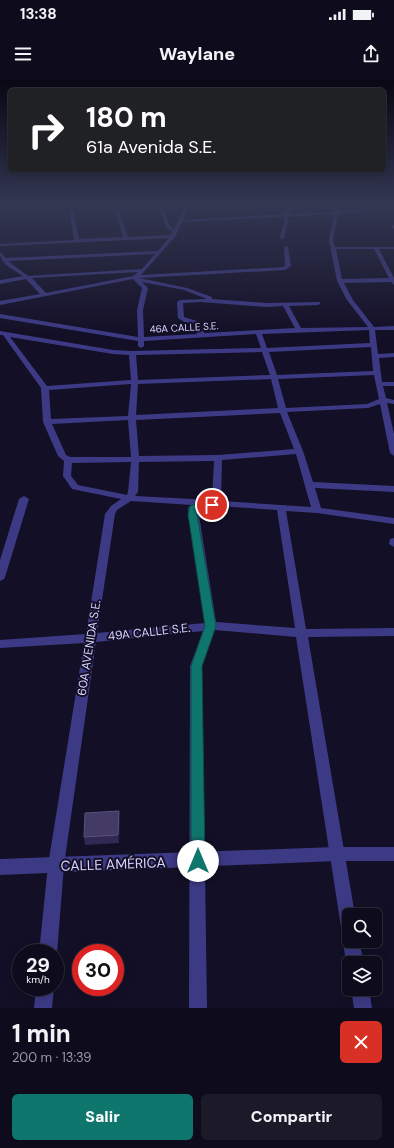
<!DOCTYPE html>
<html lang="es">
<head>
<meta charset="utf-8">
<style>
  body { margin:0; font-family:"DM Sans",sans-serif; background:#1c1929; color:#f1f3f6; height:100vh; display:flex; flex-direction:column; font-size:15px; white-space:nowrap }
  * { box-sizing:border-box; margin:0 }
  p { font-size:13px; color:#9b9ba3 }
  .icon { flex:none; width:22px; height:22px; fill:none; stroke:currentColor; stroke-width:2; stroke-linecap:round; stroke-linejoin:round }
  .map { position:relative; height:928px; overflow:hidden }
  .details { display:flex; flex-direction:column; background:#0e0b1c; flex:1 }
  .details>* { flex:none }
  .banner { position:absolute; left:8px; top:8px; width:378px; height:84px; border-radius:6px; box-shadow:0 2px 10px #0003,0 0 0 1px #2e2b3b; background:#202124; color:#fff; overflow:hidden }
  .tools { position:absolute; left:342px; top:828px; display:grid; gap:8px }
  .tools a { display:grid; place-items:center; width:40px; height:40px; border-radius:6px; background:#0e0b1c; box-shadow:0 2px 10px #0003,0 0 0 1px #2e2b3b; font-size:20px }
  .speed { position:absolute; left:12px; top:864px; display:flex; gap:8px; font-size:20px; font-weight:700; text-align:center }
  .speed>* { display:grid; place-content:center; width:52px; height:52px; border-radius:50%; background:#0e0b1c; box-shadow:0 2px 10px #0003,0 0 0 1px #2e2b3b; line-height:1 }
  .speed small { font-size:10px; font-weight:400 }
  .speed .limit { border:6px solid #d22; background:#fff; color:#111 }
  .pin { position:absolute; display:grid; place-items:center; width:34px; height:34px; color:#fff; margin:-17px; border:2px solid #fff; border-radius:50%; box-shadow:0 1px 4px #0007 }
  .me { position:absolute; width:44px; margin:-22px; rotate:0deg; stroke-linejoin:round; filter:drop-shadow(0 0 3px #0008) }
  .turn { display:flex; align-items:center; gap:14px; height:84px; padding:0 12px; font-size:18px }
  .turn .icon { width:52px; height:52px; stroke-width:2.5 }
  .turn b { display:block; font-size:28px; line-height:34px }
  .round { display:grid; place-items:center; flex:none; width:42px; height:42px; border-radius:6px; background:#1c1929 }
  .headline { display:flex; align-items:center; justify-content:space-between; height:68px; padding:0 12px }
  h1 { font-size:24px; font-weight:800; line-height:30px }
  .primary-button { display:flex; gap:8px; margin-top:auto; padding:8px 12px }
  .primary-button a { flex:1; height:46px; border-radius:6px; background:#0f766e; color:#fff; font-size:16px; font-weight:800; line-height:46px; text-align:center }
  .primary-button a+a { background:#1c1929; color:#f1f3f6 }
  .status { display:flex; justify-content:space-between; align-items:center; height:28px; padding:0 20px; background:#0e0b1c; direction:ltr }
  .status svg { height:11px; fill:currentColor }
  header { display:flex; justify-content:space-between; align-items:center; height:52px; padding:0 12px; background:#0e0b1c; font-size:18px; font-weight:800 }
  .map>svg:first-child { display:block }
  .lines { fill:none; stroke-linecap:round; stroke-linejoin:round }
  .minor { fill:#3d3a85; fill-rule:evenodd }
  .tertiary { fill:#3d3a85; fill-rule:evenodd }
  .wall { fill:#312854 }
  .shaded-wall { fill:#1d163a }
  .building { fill:#433a66; stroke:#5a527e }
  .route { fill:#0f766e; stroke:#0a4d48 }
  .labels { text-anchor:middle; stroke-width:4; stroke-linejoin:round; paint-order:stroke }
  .far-street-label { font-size:10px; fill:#d9d4ff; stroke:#130f26 }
  .street-label { font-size:12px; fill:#d9d4ff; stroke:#130f26 }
  .near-street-label { font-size:14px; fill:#d9d4ff; stroke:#130f26 }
</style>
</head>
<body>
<div class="status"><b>13:38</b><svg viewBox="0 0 49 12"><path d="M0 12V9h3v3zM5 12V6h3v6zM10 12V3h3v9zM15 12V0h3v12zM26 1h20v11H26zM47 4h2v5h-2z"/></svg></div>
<header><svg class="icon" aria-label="menu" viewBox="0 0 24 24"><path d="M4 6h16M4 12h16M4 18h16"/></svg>Waylane<svg class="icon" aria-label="share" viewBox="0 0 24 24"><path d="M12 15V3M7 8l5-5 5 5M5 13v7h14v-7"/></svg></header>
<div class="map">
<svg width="394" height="928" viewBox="0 0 394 928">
  <rect width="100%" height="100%" fill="#130f26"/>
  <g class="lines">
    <g class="minor">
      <path d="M0 124H17L0 126Z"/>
      <path d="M68 124H72L79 159 123 157 113 124H117L128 157 171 155 172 152 166 147 158 124H162L170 146 174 149 186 124H190L188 128 249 125 187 130 183 140 285 134 288 124H292L290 134 334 132 336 124H340L339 131 372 130 374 131 338 134 333 160 335 167H394V169H379L394 198V205L391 202 344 203 353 220 374 247 394 246V250H375L378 274 394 273V277L379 278 382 302H394V306H383L386 318 394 320V324L387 323 394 354V376L390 373 380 324 368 328 287 332 303 371 313 402 394 406V412L315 408 321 428 394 438V444L317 433 286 431 306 549 394 548V556L308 557 355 835H349V861H359L364 883H349V889L346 883 343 861 347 854 343 853 341 847 296 557 215 550 202 586 207 928H189L190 586 203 551 96 562 64 785 57 873 55 877V873H39L48 785 84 563 0 568V560L86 554 105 434 111 426 121 419 72 409 63 396 64 381 58 376 43 342 41 308 3 255H0V251L113 270 132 271 261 268 256 254 144 261V266L141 268 138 266V261L0 238V234L138 257 137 230 142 208 133 199 0 225V221L40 214 26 199 0 204V200L23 196C14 190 0 184 0 172L6 178 158 171 169 158 0 166V164L74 160ZM334 134 329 160 337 201 347 220 368 247 301 248 289 226 318 225 320 224V222L266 223 212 219V217L187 208 139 198 285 190 291 186 288 167 286 166 284 167 285 185 284 187 141 195 175 157 182 142 285 137 280 158 282 159 284 158 289 137ZM336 169H374L389 198 342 199ZM155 174 142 189 28 196 8 181ZM138 192 133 196 46 213 32 198ZM142 202 184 210 207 219 180 220 177 222 178 238 184 242 195 244 197 254 144 257 143 230 148 208ZM201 222 266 227 283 226 295 248 204 253 200 242 184 237 183 223ZM369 250 370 263 267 268 262 254ZM10 257 113 274 129 275 131 300 47 306ZM371 267 373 291 277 295 269 272ZM262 272 270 295 138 300 136 275ZM374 295 379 319 367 324 286 328 278 299ZM271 299 278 328 136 335 138 304ZM131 304 128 336 51 339 49 310ZM280 333 294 369 218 375 139 376 136 340ZM128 340 131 377H70L66 375 52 344ZM296 374 311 427 221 421 222 380ZM214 381 212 420 135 416 138 412 139 382ZM131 382 128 412 127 415 78 405 71 396 72 383ZM131 421 192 425 188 428V434L205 543 97 553 115 434 117 430ZM218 426 277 430 295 548 216 542 198 429Z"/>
      <path d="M392 145H394V149L392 148Z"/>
      <path d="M24 416 29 419 5 497 4 499 0 501V480L19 419Z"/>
      <path d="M394 458V467L389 464 390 459Z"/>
      <path d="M36 907H54L52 928H34Z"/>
      <path d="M351 909H369L372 928H354Z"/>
    </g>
    <path class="tertiary" d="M336 767H394V781H336L0 795V779Z"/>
  </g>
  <path class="wall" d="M120 738 119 763 85 765 84 757Z"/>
  <path class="shaded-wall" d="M119 731 120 738 119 763 118 755Z"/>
  <path class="building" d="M119 731 118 755 84 757 85 733Z"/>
  <linearGradient id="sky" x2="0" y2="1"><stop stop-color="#0a0815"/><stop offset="0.49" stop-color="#333752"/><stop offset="1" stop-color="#333752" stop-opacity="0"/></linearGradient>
  <rect width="394" height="254" fill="url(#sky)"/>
  <path class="route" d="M200 422 212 423 217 425C212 430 204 426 197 429V434L216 546 202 586 205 781 203 786 198 788 193 786 191 781V586L205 546 188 434 190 426Z"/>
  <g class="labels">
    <g class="far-street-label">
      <text transform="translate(184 247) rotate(-3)" y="4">46A CALLE S.E.</text>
    </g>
    <g class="street-label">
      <text transform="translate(149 552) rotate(-6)" y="4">49A CALLE S.E.</text>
      <text transform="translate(89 568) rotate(-81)" y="4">60A AVENIDA S.E.</text>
    </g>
    <g class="near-street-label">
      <text transform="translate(113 784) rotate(-2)" y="5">CALLE AMÉRICA</text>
    </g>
  </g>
</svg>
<div class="tools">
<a><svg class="icon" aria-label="search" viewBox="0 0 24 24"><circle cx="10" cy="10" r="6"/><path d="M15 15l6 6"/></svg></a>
<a><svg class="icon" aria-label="layers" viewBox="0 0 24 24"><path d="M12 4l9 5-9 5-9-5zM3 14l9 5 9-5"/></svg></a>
</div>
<div class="speed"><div>29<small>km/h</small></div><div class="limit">30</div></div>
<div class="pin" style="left:212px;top:425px;background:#d93025"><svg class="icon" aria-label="arrive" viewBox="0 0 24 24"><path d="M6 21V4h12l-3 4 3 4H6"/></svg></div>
<svg class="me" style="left:198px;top:781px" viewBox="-20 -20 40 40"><circle r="19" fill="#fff"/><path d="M0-13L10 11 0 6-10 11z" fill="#0f766e"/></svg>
<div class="banner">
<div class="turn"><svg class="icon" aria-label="right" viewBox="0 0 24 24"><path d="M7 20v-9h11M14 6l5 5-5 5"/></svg><div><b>180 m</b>61a Avenida S.E.</div></div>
</div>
</div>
<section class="details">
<div class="headline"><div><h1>1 min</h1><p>200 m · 13:39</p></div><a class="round" style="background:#d93025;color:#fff"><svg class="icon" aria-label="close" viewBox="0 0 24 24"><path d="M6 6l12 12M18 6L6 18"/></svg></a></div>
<div class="primary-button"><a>Salir</a><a>Compartir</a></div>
</section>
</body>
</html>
